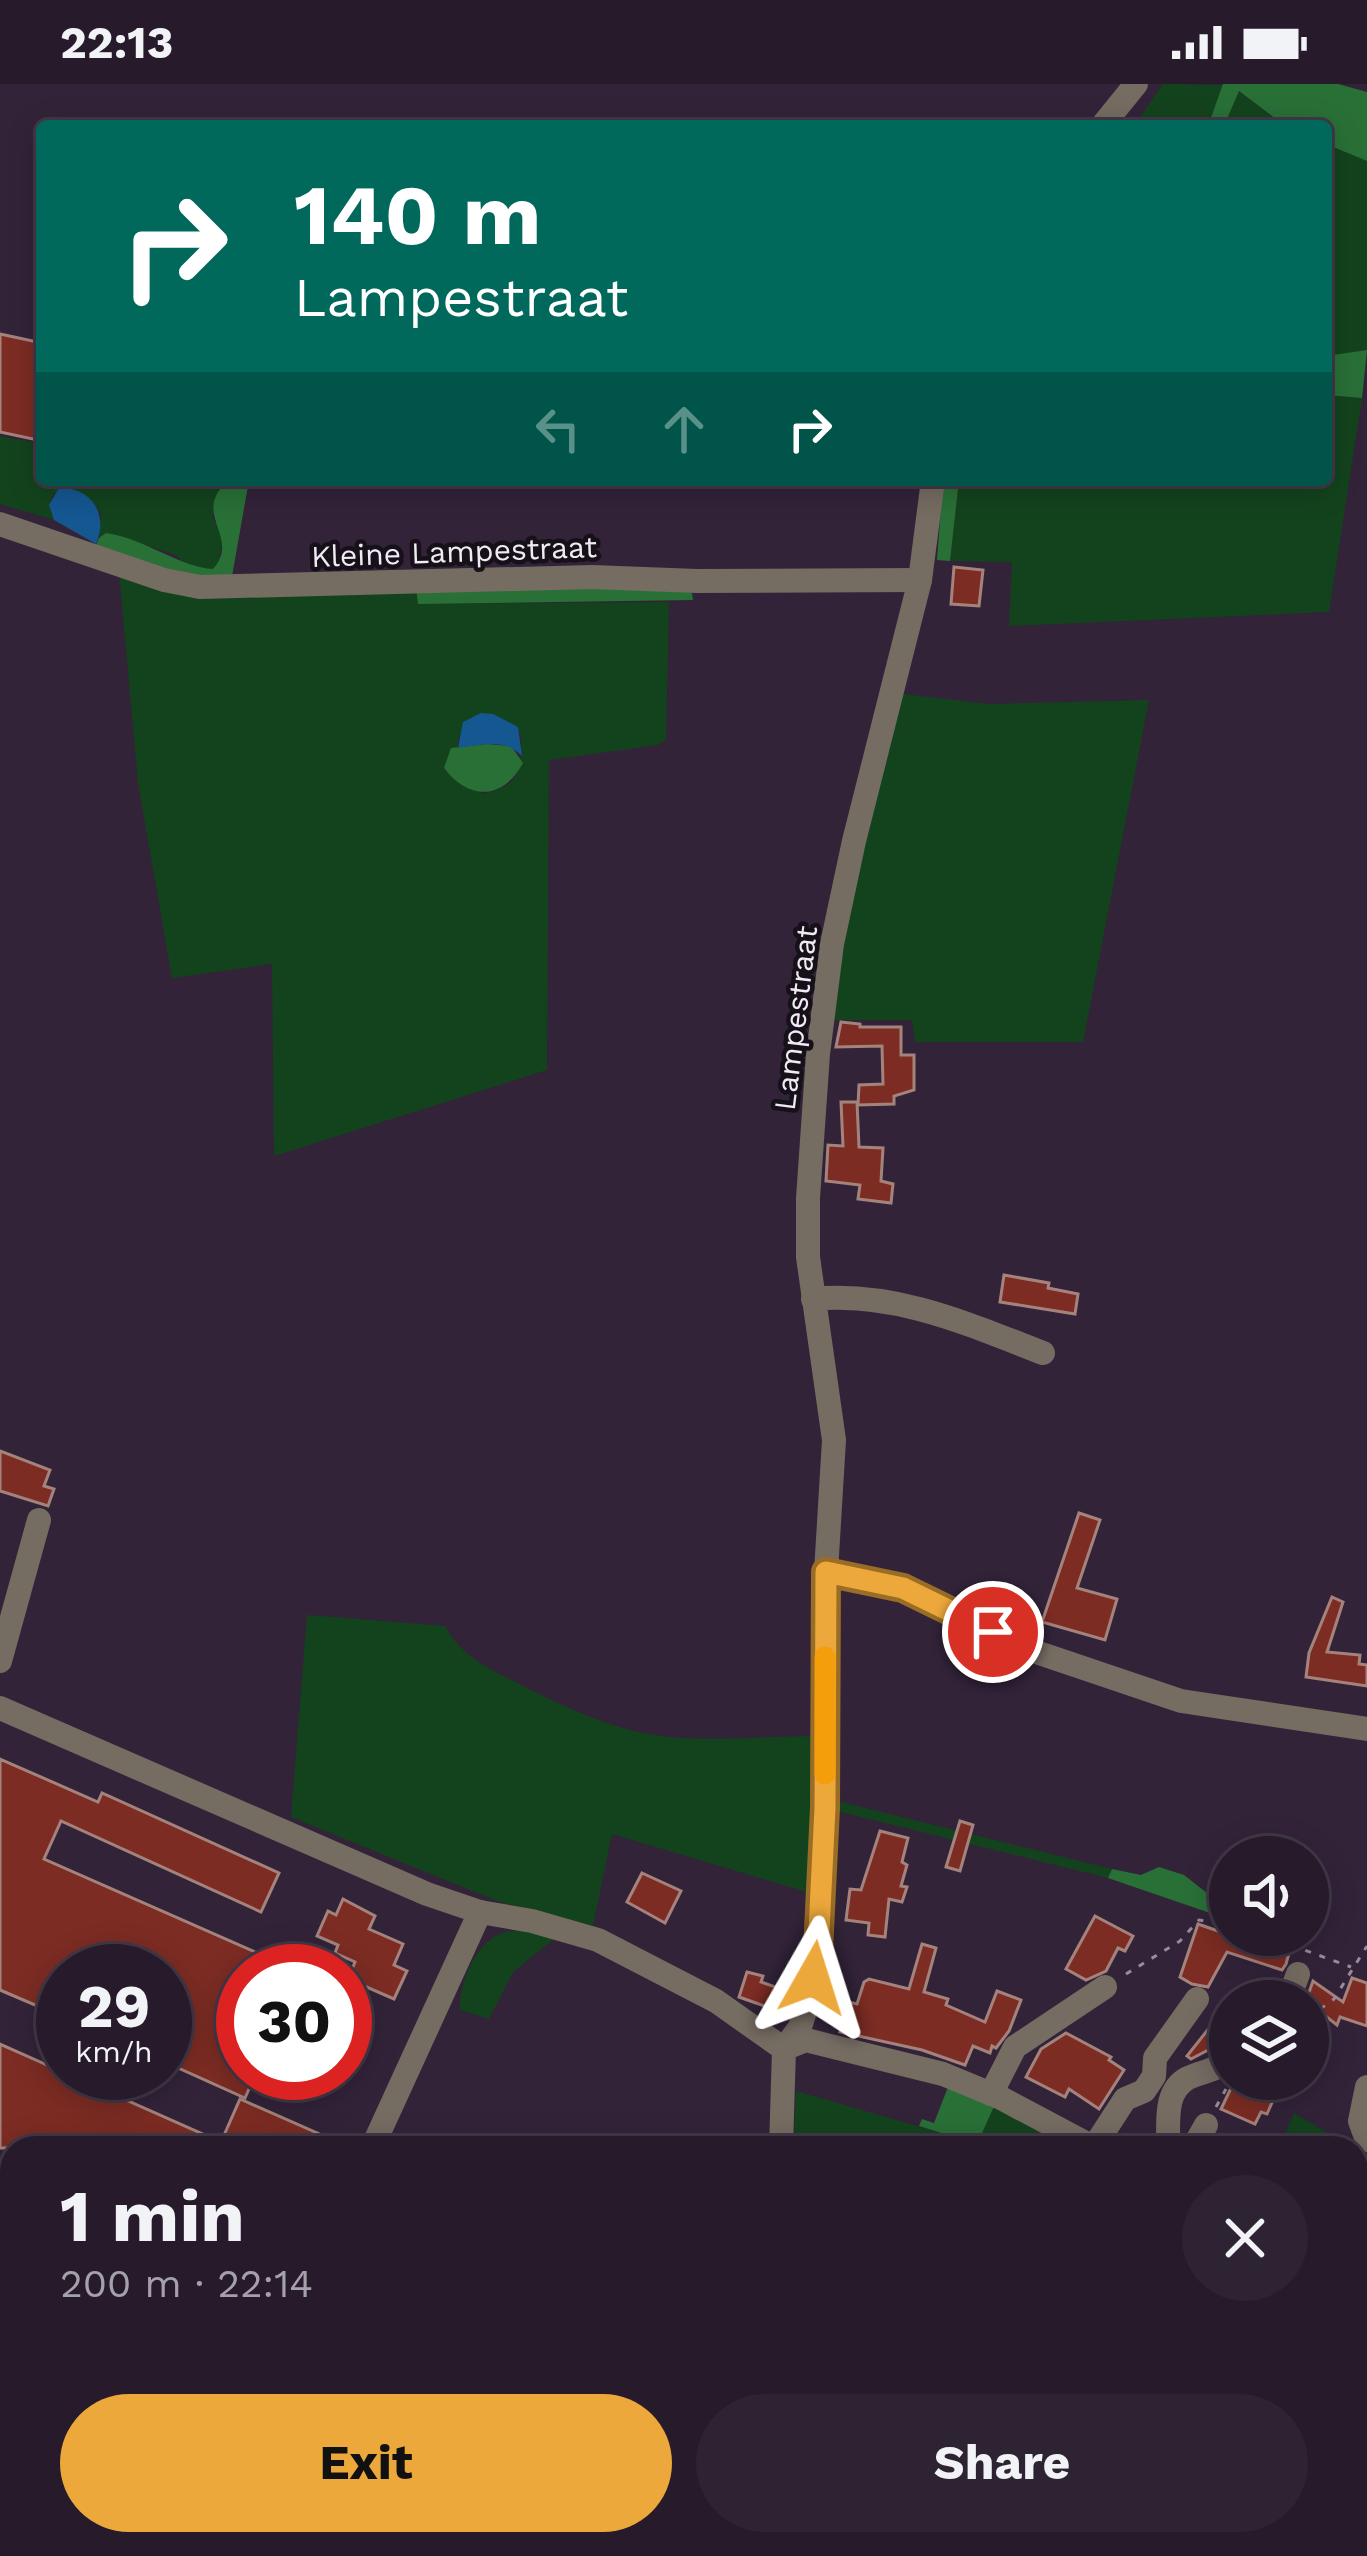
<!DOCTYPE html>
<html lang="en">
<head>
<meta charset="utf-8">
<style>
  body { margin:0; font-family:"Work Sans",sans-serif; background:#2e2333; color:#f1f3f6; height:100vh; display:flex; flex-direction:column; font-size:45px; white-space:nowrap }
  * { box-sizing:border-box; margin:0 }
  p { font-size:39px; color:#a4a1a9 }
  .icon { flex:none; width:66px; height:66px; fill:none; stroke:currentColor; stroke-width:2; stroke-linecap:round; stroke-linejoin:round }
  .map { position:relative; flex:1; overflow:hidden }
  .details { position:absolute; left:0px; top:2052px; width:1368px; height:420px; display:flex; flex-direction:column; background:#261a2b; border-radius:36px 36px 0 0; box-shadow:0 6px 30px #0003,0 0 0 3px #423847 }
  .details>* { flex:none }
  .guide { position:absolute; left:36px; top:36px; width:1296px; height:366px; border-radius:12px; box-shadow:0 6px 30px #0003,0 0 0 3px #423847; background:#00695c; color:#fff; overflow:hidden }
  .controls { position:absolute; left:1209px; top:1752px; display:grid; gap:24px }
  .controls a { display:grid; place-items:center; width:120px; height:120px; border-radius:50%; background:#261a2b; box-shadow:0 6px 30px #0003,0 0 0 3px #423847; font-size:60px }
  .speed { position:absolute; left:36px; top:1860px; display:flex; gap:24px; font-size:60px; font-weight:700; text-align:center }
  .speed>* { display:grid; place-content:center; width:156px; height:156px; border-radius:50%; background:#261a2b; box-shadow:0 6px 30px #0003,0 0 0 3px #423847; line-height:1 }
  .speed small { font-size:30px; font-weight:400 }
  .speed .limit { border:18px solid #d22; background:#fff; color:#111 }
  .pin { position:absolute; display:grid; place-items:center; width:102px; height:102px; color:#fff; margin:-51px; border:6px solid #fff; border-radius:50%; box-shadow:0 3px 12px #0007 }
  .me { position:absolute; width:132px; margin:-66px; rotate:6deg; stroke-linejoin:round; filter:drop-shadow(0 0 9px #0008) }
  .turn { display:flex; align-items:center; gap:42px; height:252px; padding:0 60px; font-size:54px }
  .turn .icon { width:156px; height:156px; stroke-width:2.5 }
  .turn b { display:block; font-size:84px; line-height:102px }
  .lanes { display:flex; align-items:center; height:114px; padding:0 60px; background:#0003; justify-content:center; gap:60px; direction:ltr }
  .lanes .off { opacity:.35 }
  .round { display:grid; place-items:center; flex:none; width:126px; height:126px; border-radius:63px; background:#2e2333 }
  .overview { display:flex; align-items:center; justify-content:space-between; height:204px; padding:0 60px }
  h1 { font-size:72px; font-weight:700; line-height:90px }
  .primary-button { display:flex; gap:24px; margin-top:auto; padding:24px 60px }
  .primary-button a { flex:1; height:138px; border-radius:72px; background:#eda83b; color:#111; font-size:48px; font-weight:700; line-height:138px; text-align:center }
  .primary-button a+a { background:#2e2333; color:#f1f3f6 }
  .status { display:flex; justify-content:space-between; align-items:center; height:84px; padding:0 60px; background:#261a2b; direction:ltr }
  .status svg { height:33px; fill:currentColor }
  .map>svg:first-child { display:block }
  .green { fill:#13431d; fill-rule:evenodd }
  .forest { fill:#297037 }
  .water { fill:#155791 }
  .building { fill:#7c2c23; stroke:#a5837d; stroke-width:3 }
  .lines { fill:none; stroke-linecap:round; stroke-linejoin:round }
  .path { stroke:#978b9d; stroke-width:3; stroke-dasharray:6 9; stroke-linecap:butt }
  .minor { stroke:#756c62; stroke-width:24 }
  .route-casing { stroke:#9a6d26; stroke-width:30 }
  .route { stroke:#eda83b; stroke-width:21 }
  .slow { stroke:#f59e0b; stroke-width:21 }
  .labels { text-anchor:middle; stroke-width:9; stroke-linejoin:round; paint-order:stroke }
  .street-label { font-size:30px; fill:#f2e9f7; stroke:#161019 }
</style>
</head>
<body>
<div class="status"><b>22:13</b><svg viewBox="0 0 49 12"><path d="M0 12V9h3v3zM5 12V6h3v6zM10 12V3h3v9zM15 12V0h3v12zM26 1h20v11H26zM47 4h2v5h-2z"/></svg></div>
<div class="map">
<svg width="1367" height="2472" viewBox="0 0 1367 2472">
  <rect width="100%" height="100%" fill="#322339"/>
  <g class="green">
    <path d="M1163 0 1224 1 1208 42H1134Z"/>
    <path d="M1238 7 1285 42H1224Z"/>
    <path d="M1326 60 1367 77V266L1330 272H1326Z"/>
    <path d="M1326 311 1362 314 1329 528 1009 542 1012 478 950 477 959 396H1049L1064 402 1067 396H1326Z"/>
    <path d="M0 352 42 360V396H229L225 399 212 432 223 455 218 481 213 485H194L173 470 106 449 99 454 101 430 94 419 54 409 49 421 54 436 0 420Z"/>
    <path d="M119 487 416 503 419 520 669 518 666 656 658 661 549 676 547 986 274 1072 272 880 172 894 138 699ZM521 650C522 684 521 703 482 710L451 665 458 664V654Z"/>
    <path d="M903 610 989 620 1149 616 1083 958H915L912 936H830L833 887Z"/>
    <path d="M307 1531 445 1542C463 1575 491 1585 523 1602 559 1620 594 1637 634 1647 692 1661 758 1652 818 1652L814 1810 612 1750 593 1842 497 1817 291 1733Z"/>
    <path d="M833 1716 1112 1785 1108 1794 833 1726Z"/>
    <path d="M530 1846 554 1855 513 1888 489 1935 460 1926C459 1901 474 1861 500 1850 508 1846 520 1847 530 1846Z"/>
    <path d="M796 2007 976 2059 996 2018 1043 2042 1034 2064H793Z"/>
    <path d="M1294 2029 1351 2063 1367 2037V2121L1356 2117V2064H1279Z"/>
  </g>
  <g class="forest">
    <path d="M1223 0H1338L1367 8V77L1326 60V42H1285L1239 7 1224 42H1208Z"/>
    <path d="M1367 266 1362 314 1326 311V272Z"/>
    <path d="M229 396H249L231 498 212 499 94 466 99 454 106 449C143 454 182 484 213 485 242 452 189 430 229 396Z"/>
    <path d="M943 396H959L950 477 937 476Z"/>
    <path d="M691 502 693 516 418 520 416 503Z"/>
    <path d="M487 660 511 662 523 679C503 716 469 717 444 684L451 664Z"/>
    <path d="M1159 1783 1184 1791 1221 1820 1213 1830 1108 1794 1112 1785 1141 1791Z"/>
    <path d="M950 1998 996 2018 977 2060 919 2042 922 2035 934 2039Z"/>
  </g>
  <g class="water">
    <path d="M59 404C92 403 109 431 96 460L54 436 49 421Z"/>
    <path d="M481 629 493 630 518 643 522 672C505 654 481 661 458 664L463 638Z"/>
  </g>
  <g class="building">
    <path d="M0 250 42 259V357L0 348Z"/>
    <path d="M954 483 983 486 979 522 951 520Z"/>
    <path d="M841 938 860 940V943H901V971H914V1006L894 1012V1020L858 1021 859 1001 883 1000 882 962 836 963Z"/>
    <path d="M841 1018H857L859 1063 883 1064 881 1097 893 1100 891 1119 858 1115 860 1101 826 1097 828 1061 843 1062Z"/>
    <path d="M1004 1191 1049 1199 1048 1204 1078 1210 1075 1230 1000 1218Z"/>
    <path d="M0 1367 50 1386 44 1402 54 1405 48 1422 0 1407Z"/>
    <path d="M1079 1429 1100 1436 1077 1504 1117 1515 1105 1556 1042 1538Z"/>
    <path d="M1332 1513 1343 1518 1327 1568 1360 1571 1359 1580 1367 1581V1602L1306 1593 1309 1569Z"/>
    <path d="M0 1675 98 1718 102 1709 279 1789 261 1828 61 1737 44 1775 298 1887H243V1989H256L245 2014 165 1978V1887H63V1933L0 1906Z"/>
    <path d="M960 1737 973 1741 960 1787 946 1783Z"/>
    <path d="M880 1747 908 1754 902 1778 907 1781 901 1802 907 1803 902 1818 889 1815 885 1853 868 1851 869 1839 846 1836 850 1805 861 1806Z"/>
    <path d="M642 1789 681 1807 665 1839 627 1818Z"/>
    <path d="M343 1815 375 1832 369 1845 403 1860 394 1881 407 1887 394 1915 348 1895 355 1878 335 1869 338 1861 317 1852 328 1827 336 1831Z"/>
    <path d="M1095 1832 1133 1852 1125 1867 1118 1864 1106 1887 1086 1896 1066 1885Z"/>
    <path d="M1198 1840 1221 1848 1223 1843 1230 1845V1851H1252L1291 1862 1286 1880 1282 1886 1227 1868 1208 1903 1192 1900 1180 1893Z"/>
    <path d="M922 1860 936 1864 924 1908 948 1915 946 1921 985 1938 997 1907 1021 1916 1009 1947 996 1964 992 1962 990 1969 973 1962 965 1981 922 1966 840 1948 849 1918 857 1920 864 1898 869 1895 909 1905Z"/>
    <path d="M747 1888 763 1892 761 1898 793 1909 787 1930 739 1913Z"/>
    <path d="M1352 1894 1367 1899V1942L1340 1933 1337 1941 1306 1917 1313 1897 1343 1918Z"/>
    <path d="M1210 1943 1227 1956 1191 1975 1187 1972Z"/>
    <path d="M1066 1949 1111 1973 1109 1976 1124 1986 1099 2025 1069 2005 1065 2013 1026 1993 1041 1965Z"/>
    <path d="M0 1960 221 2058 240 2015 324 2052 319 2064H0Z"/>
    <path d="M1232 2002 1254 2012 1257 2006 1274 2014 1267 2030 1261 2028 1255 2040 1221 2025Z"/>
  </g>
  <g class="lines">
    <g class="path">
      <path d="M1263 1851 1351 1883"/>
      <path d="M1126 1890 1180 1857 1199 1836 1230 1841"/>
      <path d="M1308 1934 1334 1915 1367 1862"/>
      <path d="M1216 2023 1226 2005"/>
    </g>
    <g class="minor">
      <path d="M1102 42 1136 0"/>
      <path d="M0 440 164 496 200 503 592 493 697 497 920 496"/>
      <path d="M813 1215C895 1207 968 1240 1043 1269"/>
      <path d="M826 1488 903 1504 1033 1567 1181 1617 1367 1645"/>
      <path d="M0 1577 39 1436"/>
      <path d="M0 1624 427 1810 480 1828 532 1837 598 1856 716 1917 784 1965 781 2064"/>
      <path d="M1288 1917 1298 1890"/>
      <path d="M784 1965 800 1943 807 1921 818 1867 825 1725 826 1488 834 1356 808 1173V1114L818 970 832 860 854 757 920 496 933 396"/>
      <path d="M784 1965 806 1956 943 1990 1001 2014 1095 2064"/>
      <path d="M1367 2003 1360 2037 1367 2056"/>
      <path d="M991 2010 1015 1963 1105 1903"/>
      <path d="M1094 2063 1125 2015 1144 2007 1154 1992 1155 1974 1197 1915"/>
      <path d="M372 2064 480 1828"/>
      <path d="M1168 2064C1169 2040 1163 2007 1188 1994 1205 1986 1217 1988 1230 1972"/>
      <path d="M1193 2064 1206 2041"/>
      <path d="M1356 2323 1367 2327"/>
      <path d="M727 2460 728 2472"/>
      <path d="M181 2472 187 2460"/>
    </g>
  </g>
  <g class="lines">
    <defs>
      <path id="route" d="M813 1894 818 1867 825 1724 826 1488 903 1504 993 1548"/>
    </defs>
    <use href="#route" class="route-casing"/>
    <use href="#route" class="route"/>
    <path class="slow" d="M825 1690V1573"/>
  </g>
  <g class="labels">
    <g class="street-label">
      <text transform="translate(454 468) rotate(-2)" y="10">Kleine Lampestraat</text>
      <text transform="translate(796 934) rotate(-83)" y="10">Lampestraat</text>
    </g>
  </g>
</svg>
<div class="controls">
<a><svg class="icon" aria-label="sound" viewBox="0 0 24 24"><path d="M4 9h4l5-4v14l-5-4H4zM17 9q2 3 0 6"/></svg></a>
<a><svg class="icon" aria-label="layers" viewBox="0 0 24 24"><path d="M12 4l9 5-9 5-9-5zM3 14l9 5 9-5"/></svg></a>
</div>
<div class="speed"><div>29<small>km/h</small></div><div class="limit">30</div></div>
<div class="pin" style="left:993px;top:1548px;background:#d93025"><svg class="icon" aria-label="arrive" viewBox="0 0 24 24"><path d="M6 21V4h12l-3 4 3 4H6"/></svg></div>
<svg class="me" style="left:813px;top:1894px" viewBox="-20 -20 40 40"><path d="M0-17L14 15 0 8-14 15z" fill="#eda83b" stroke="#fff" stroke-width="4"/></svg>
<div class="guide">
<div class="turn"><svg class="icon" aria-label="right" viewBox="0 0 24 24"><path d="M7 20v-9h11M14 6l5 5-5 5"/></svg><div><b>140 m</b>Lampestraat</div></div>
<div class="lanes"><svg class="icon off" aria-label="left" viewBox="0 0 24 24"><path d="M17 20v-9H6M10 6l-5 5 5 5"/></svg><svg class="icon off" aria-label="ahead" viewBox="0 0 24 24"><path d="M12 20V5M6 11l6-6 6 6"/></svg><svg class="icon" aria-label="right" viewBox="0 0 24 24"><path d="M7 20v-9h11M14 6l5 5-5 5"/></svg></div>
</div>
<section class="details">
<div class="overview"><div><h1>1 min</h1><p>200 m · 22:14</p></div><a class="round"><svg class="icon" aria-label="close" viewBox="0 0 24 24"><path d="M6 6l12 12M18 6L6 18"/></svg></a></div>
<div class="primary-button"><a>Exit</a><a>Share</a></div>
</section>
</div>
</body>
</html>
